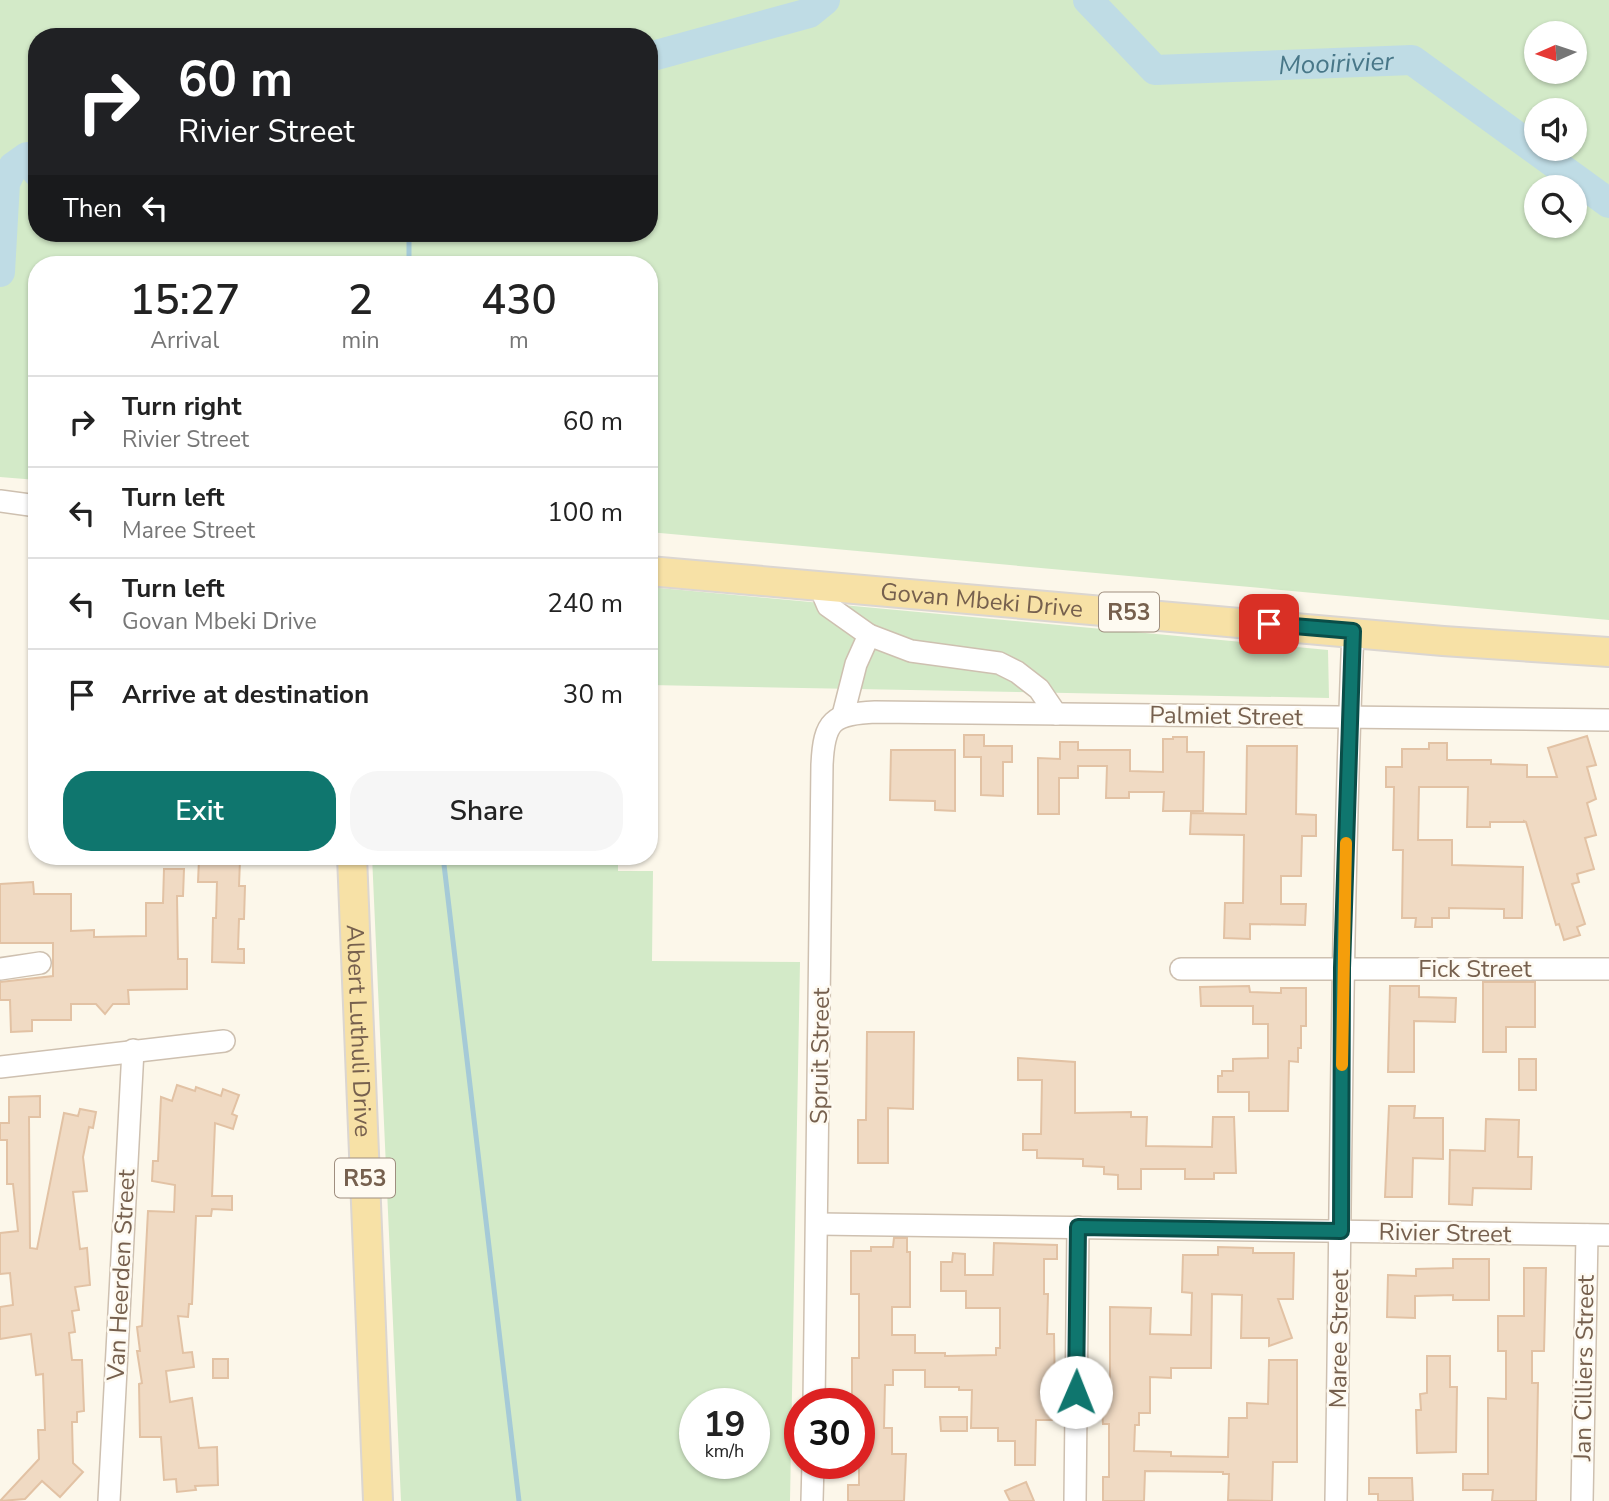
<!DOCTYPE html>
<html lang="en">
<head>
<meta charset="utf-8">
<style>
  body { margin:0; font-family:"Nunito Sans",sans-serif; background:#f6f6f6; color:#222; height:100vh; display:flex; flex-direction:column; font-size:26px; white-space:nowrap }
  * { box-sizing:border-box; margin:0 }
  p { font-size:23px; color:#767676 }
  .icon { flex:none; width:38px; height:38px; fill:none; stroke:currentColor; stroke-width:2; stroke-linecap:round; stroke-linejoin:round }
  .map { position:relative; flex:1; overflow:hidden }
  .drawer { position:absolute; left:28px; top:256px; width:630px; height:609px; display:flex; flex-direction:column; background:#fff; border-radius:28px; box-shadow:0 2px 5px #0004 }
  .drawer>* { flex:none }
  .banner { position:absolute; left:28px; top:28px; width:630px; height:214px; border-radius:28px; box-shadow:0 2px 5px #0004; background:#202124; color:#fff; overflow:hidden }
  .needle { width:46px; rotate:267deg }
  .fabs { position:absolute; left:1524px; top:21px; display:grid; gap:14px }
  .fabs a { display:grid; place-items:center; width:63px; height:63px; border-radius:50%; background:#fff; box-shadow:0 2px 5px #0004; font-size:35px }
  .speed { position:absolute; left:679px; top:1388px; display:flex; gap:14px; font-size:35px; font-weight:700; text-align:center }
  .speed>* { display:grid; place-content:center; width:91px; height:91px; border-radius:50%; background:#fff; box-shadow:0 2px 5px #0004; line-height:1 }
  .speed small { font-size:18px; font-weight:400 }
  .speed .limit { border:10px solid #d22; background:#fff; color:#111 }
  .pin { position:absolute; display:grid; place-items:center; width:60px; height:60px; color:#fff; margin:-30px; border-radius:14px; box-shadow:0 4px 10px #0006 }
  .me { position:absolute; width:77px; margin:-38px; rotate:1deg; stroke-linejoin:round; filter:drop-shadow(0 0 5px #0008) }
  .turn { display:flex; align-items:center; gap:24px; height:147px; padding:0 35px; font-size:32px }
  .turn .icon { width:91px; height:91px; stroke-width:2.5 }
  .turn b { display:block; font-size:49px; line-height:60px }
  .then { display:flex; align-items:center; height:66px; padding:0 35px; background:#0003; gap:14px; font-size:26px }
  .eta { display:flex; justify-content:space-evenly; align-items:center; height:119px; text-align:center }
  .eta b { font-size:42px; font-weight:600; line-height:49px }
  .primary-button { display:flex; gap:14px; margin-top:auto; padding:14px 35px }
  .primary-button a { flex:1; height:80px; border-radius:28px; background:#0f766e; color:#fff; font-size:28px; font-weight:600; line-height:80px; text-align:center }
  .primary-button a+a { background:#f6f6f6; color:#222 }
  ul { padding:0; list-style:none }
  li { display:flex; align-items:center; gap:21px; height:91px; padding:0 35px; border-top:2px solid #e0e0e0 }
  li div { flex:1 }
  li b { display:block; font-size:26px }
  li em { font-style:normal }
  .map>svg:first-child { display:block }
  .green { fill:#d3eac8; fill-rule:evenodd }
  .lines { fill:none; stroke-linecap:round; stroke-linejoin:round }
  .stream { stroke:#a5cad7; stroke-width:5 }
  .river { stroke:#bfdce5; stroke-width:30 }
  .building { fill:#f0dac3; stroke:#e2c2a4; stroke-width:2 }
  .minor-casing { stroke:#cec0b0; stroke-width:24 }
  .major-casing { stroke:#dbd6d1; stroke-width:32 }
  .minor { stroke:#fff; stroke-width:21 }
  .major { stroke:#f7e1a6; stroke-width:28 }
  .route-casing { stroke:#0a4d48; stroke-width:18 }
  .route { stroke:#0f766e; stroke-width:12 }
  .slow { stroke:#f59e0b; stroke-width:12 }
  .labels { text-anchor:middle; stroke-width:5; stroke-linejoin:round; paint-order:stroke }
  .shield { fill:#fefaf1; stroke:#9f8e7f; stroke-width:2 }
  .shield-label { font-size:23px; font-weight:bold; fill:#76604e }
  .street-label { font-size:24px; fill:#76604e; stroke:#fefaf1 }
  .water-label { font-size:26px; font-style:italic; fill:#487788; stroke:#fefaf1 }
</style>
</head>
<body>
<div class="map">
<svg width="1609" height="1501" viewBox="0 0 1609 1501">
  <rect width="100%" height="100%" fill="#fcf7ea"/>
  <g class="green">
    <path d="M0 0H1609V620L649 532V264H37V480L0 477ZM1536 33H1575V72H1536ZM37 37H649V233H37ZM1536 110H1575V149H1536ZM1536 187H1575V226H1536Z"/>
    <path d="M649 587 1328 650 1329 698 649 685Z"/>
    <path d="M372 856H618V871H653L652 961 800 962 790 1501H401ZM695 1404H754V1463H695Z"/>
  </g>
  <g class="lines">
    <g class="stream">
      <path d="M409 264V233"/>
      <path d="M443 856 519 1501"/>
    </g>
    <g class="river">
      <path id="s1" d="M1088 0 1155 70 1412 60 1609 203"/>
      <path d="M649 57 809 13 825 0"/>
      <path d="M0 272 5 183 13 167 27 157 37 172"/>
    </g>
  </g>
  <g class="building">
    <path d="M964 735H984V746H1012V762H1003V796L981 795V757H964Z"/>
    <path d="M1587 736 1596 765 1587 767 1596 799 1587 803 1596 835 1585 838 1594 869 1577 874 1579 882 1572 884 1585 924 1577 927 1580 935 1564 940 1559 924 1556 925 1526 822 1524 821V822H1490V827H1467L1468 787H1419L1418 840H1452V865L1523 867 1522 918H1504V909L1449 908V918H1432V927H1415L1416 918H1402L1403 850H1393L1394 787H1386V767H1402V749H1429V743H1447V760H1491V764L1527 765V777H1557L1548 748Z"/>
    <path d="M1173 737H1187V752H1204L1203 811H1163L1164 792H1129V798H1106L1107 766H1078V778H1059V814H1038V758L1060 759V742H1078V750H1130V771L1163 772V739H1173Z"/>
    <path d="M1247 746H1297L1296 814 1316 815V836H1302L1301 876H1281V904H1306L1305 925 1250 924V939L1224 938 1225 903H1243L1244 835 1190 834 1191 813 1246 814Z"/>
    <path d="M891 750H955V811L935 810V801L890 800Z"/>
    <path d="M199 859 240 860 239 886H245L244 919H239L238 949H244V963L212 962 213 918H216L217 882H198Z"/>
    <path d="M164 869H184L183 896H177L178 959H187V989L128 990 129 1004H113L105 1014 96 1004H71V1020H32V1031L11 1032 10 1000H0V982L53 976V943H0V884L33 882 34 894H71V931L94 930V937L146 936V903H163Z"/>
    <path d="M1483 982H1535V1027H1506V1052H1483Z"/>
    <path d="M1249 986 1250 992 1281 993V988H1306V1026H1301V1048H1298V1062L1289 1061 1288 1111H1249V1092H1218V1076H1222V1071H1233V1059L1268 1058V1024H1253V1006H1201L1200 987Z"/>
    <path d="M1390 986H1419V997L1456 998 1455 1022 1414 1021V1072H1388Z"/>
    <path d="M867 1032H914L913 1109 888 1108V1163H858V1120H866Z"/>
    <path d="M1018 1058 1075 1062V1113L1131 1112V1117H1147L1146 1146 1212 1147 1213 1117H1234L1236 1173H1214V1179H1185V1169H1141V1189H1118V1175L1104 1174V1167L1083 1166V1159L1037 1158V1150H1023V1134H1041L1042 1080H1018Z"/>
    <rect x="1519" y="1059" width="17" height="31"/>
    <path d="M177 1085 195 1091 196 1087 221 1096 223 1089 239 1095 232 1114 237 1116 233 1129 215 1123 212 1196H232V1210L212 1209 211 1216H196L192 1304H189L188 1317 178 1316 183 1353 192 1352 194 1367 166 1371 170 1402 192 1398 199 1448 217 1447 218 1485 195 1486 196 1490 177 1492 176 1479 164 1480 161 1437H140L139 1384 142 1383 137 1351H140L137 1327 142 1326 148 1211 174 1212 175 1185 152 1181 153 1161H158L161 1097 172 1101Z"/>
    <path d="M40 1096V1117H29L30 1248 37 1249 64 1113 78 1116 80 1109 96 1112 93 1128 89 1127 83 1157 87 1191 73 1192 80 1249 87 1248 90 1285 75 1287 79 1310 72 1311 75 1332 69 1333 72 1360H82L84 1411 77 1412V1422H72L73 1463 83 1472 60 1497 42 1481 25 1499 0 1501 39 1459 38 1430H45L43 1374 36 1375 31 1334 0 1339V1307L13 1305 10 1273 0 1274V1233L18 1231 13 1184H7V1140H0V1123H9V1097Z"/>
    <path d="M1389 1106H1415L1414 1118H1443V1159L1413 1158 1412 1197H1385Z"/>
    <path d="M1486 1119 1519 1120 1518 1157H1532L1531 1189 1473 1188 1472 1205 1449 1204 1450 1150 1485 1151Z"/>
    <path d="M894 1238H907V1252H910V1307H892V1335H915V1353H945V1356L996 1355V1348H1000V1308H966V1291H941V1262H952L953 1253 965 1254V1275H993L994 1243 1057 1245V1259H1044V1294H1048L1047 1334H1054L1055 1394H1052V1420H1036L1035 1465H1015V1441H998V1428H971L972 1390H959V1387H925V1370H893V1385H885L884 1428H892V1454H906L904 1501H848V1485H859V1404H852V1358H859V1294H851V1251H871V1247H893Z"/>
    <path d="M1218 1247 1253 1248V1253H1294L1293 1299H1278L1292 1338 1269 1346V1338H1241L1242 1295 1212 1294 1211 1368H1171V1378L1150 1377V1413H1139V1425H1135L1134 1451 1171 1452V1456L1228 1457 1229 1418H1247V1403L1268 1404 1269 1360H1297V1462H1273L1272 1501 1228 1500 1229 1474H1223V1472L1145 1471 1144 1501H1103V1477H1109V1424H1103L1100 1380H1110V1307L1151 1308 1150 1334 1191 1335 1192 1293 1182 1292 1183 1255H1218Z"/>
    <path d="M1453 1259H1489V1300H1453V1295L1415 1296V1318L1387 1317 1388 1275 1416 1276V1269L1453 1268Z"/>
    <path d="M1524 1268H1546L1544 1351H1532V1383H1538L1536 1501H1492L1493 1490H1463V1474H1488V1398L1506 1399V1351H1498V1316H1524Z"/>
    <path d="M1427 1356H1450V1387H1457L1456 1452 1417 1453 1416 1410H1421L1420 1394 1427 1393Z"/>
    <rect x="213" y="1359" width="15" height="19"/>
    <path d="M940 1417H967V1431H941Z"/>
    <path d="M1369 1478H1412L1413 1501H1378V1494H1369Z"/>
    <path d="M1026 1482 1034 1501H1010L1005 1491Z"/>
  </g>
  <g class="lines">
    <defs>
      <g id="minor">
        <path d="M0 501 37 506"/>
        <path d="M819 585 828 606 869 635 911 651 999 663 1017 672 1039 689 1056 714"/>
        <path d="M843 715 856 664 869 635"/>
        <path d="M0 969 40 963"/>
        <path d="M1181 969H1609"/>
        <path d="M0 1067 224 1041"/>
        <path d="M818 1224 1609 1235"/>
        <path d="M814 1404 822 765C824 720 833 714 875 712L1609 720"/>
        <path d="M109 1501 133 1050"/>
        <path d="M812 1501 813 1463"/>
        <path d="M1075 1501 1078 1227"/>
        <path d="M1336 1501C1341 1211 1341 921 1353 631"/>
        <path d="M1582 1501 1587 1235"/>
      </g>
      <g id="major">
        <path id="s2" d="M649 571 1443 641 1609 652"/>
        <path id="s3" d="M352 856 378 1501"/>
      </g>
    </defs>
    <use href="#minor" class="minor-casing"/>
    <use href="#major" class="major-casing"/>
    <use href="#minor" class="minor"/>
    <use href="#major" class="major"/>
  </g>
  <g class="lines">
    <defs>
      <path id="route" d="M1076 1392 1078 1227 1341 1231 1342 968 1353 631 1269 624"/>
    </defs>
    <use href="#route" class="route-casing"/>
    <use href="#route" class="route"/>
    <path class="slow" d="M1342 1065 1346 843"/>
  </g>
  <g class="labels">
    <g class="shield">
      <rect x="1099" y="592.5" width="60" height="39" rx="5"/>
      <rect x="335" y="1158.5" width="60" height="39" rx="5"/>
    </g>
    <g class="shield-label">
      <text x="1129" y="620">R53</text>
      <text x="365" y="1186">R53</text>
    </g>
    <g class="street-label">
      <text dy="8" stroke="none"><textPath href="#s2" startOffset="334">Govan Mbeki Drive</textPath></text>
      <text transform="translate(1226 716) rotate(1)" y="8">Palmiet Street</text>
      <text x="1475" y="977">Fick Street</text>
      <text dy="8" stroke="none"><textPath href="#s3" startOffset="175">Albert Luthuli Drive</textPath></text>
      <text transform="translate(820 1056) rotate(-89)" y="8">Spruit Street</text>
      <text transform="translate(1445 1233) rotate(1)" y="8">Rivier Street</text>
      <text transform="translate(121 1275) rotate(-87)" y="8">Van Heerden Street</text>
      <text transform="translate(1339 1339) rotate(-89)" y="8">Maree Street</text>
      <text transform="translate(1584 1368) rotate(-89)" y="8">Jan Cilliers Street</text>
    </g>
    <g class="water-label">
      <text dy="9" stroke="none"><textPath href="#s1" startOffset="278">Mooirivier</textPath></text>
    </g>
  </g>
</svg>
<div class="fabs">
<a><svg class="needle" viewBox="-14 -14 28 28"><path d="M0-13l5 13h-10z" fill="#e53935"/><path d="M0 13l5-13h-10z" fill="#767676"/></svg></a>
<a><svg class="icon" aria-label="sound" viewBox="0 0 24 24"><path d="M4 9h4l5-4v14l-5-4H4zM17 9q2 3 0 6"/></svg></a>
<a><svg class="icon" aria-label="search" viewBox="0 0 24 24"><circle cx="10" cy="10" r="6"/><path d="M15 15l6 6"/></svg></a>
</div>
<div class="speed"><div>19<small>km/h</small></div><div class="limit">30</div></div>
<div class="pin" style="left:1269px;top:624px;background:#d93025"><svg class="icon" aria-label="arrive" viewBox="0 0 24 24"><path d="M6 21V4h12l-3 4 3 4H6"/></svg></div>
<svg class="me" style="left:1076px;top:1392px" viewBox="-20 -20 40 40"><circle r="19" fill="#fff"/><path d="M0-13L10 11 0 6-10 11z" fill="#0f766e"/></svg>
<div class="banner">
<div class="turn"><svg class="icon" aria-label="right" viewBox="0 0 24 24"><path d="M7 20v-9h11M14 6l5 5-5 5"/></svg><div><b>60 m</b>Rivier Street</div></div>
<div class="then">Then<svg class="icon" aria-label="left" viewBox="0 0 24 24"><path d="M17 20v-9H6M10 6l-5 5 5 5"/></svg></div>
</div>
<section class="drawer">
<div class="eta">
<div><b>15:27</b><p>Arrival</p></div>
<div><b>2</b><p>min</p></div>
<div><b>430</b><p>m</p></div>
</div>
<ul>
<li><svg class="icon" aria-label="right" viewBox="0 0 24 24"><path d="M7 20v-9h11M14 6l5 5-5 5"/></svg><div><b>Turn right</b><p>Rivier Street</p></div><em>60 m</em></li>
<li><svg class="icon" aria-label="left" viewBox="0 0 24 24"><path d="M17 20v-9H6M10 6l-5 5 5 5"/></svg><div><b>Turn left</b><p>Maree Street</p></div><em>100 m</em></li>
<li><svg class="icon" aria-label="left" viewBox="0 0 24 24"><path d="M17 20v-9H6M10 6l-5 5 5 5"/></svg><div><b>Turn left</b><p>Govan Mbeki Drive</p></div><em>240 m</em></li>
<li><svg class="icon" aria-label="arrive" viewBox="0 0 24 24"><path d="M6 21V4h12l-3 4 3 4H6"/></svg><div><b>Arrive at destination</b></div><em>30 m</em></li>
</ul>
<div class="primary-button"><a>Exit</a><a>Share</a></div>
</section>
</div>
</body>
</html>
